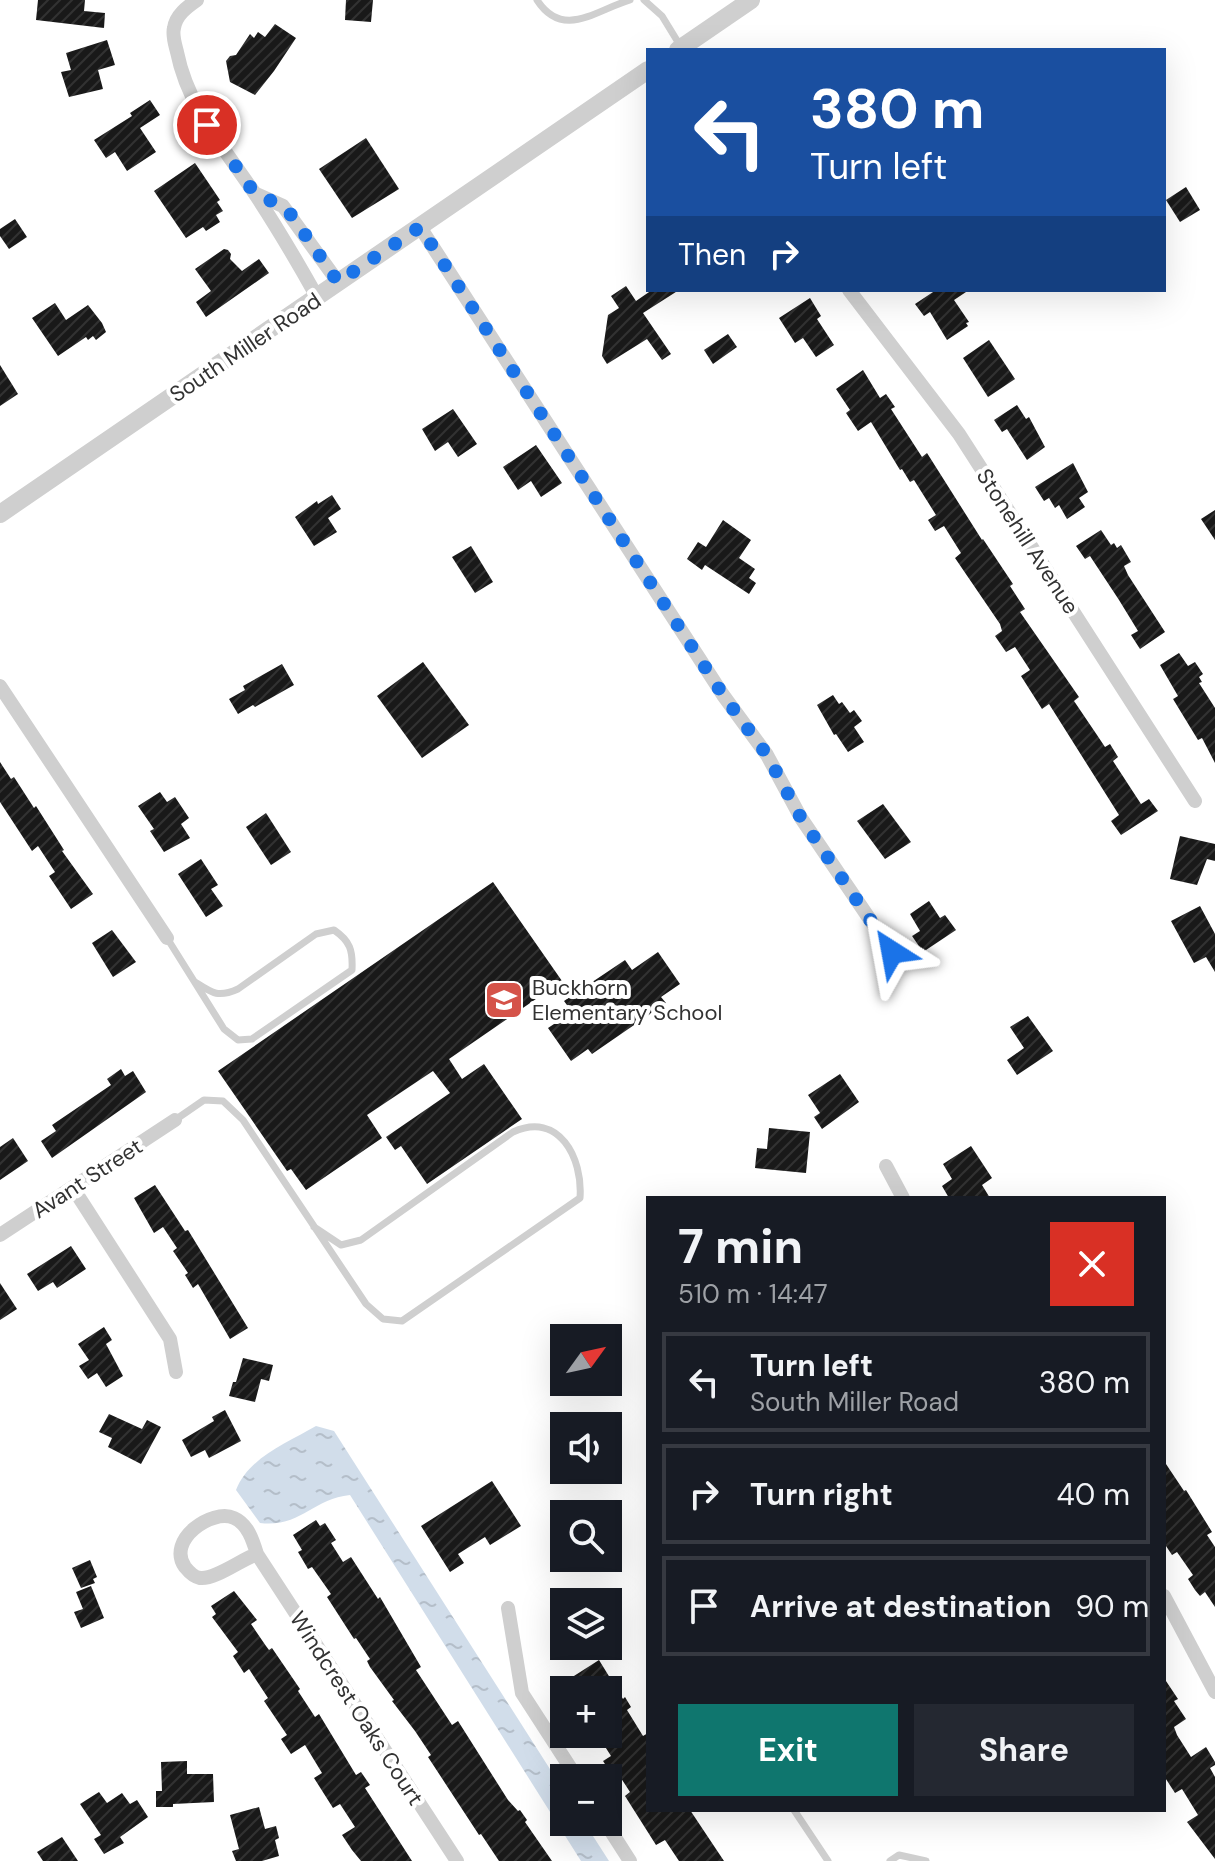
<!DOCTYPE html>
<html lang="en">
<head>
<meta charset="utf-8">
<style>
  body { margin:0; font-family:"DM Sans",sans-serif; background:#242831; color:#f1f3f6; height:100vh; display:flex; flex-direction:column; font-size:30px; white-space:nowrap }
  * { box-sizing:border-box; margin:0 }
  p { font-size:26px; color:#9ea1a6 }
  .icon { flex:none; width:44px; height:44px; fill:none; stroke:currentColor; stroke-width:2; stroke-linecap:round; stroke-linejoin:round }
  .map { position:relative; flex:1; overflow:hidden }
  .panel { position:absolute; left:646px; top:1196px; width:520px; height:616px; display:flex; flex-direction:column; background:#171b24; border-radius:0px; box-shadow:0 8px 32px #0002 }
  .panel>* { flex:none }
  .top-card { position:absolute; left:646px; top:48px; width:520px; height:244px; border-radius:0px; box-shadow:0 8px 32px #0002; background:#1a4fa0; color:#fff; overflow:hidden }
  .needle { width:52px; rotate:57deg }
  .fabs { position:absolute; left:550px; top:1324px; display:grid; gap:16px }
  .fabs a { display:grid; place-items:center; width:72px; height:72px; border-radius:0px; background:#171b24; box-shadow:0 8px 32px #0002; font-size:40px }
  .pin { position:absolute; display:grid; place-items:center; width:68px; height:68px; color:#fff; margin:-34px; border:4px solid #fff; border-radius:50%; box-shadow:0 2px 8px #0007 }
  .me { position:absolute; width:88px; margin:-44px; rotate:326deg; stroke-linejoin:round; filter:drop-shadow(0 0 6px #0008) }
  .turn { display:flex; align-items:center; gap:28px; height:168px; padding:0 32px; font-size:36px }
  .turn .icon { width:104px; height:104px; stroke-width:2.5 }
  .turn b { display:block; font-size:56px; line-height:68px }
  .then { display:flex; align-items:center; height:76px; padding:0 32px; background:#0003; gap:16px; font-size:30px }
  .round { display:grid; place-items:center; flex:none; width:84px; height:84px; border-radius:0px; background:#242831 }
  .overview { display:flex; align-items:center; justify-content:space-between; height:136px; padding:0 32px }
  h1 { font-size:48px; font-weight:700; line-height:60px }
  .primary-button { display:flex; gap:16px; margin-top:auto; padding:16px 32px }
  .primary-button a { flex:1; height:92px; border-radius:0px; background:#0f766e; color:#fff; font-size:32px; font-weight:700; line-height:92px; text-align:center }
  .primary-button a+a { background:#242831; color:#f1f3f6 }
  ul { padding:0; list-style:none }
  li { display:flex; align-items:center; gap:24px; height:100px; margin:0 16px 12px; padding:0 16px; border:4px solid #363941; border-radius:0px }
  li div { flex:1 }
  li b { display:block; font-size:30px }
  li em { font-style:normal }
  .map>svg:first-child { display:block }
  .water { fill:url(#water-ripples) }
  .building { fill:url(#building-hatch) }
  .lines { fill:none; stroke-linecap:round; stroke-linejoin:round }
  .service { stroke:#cfcfcf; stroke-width:7 }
  .minor { stroke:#cfcfcf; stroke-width:14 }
  .tertiary { stroke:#cfcfcf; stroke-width:18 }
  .route { stroke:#1a73e8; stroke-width:14; stroke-dasharray:0 25.2 }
  .labels { text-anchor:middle; stroke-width:8; stroke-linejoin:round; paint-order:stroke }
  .street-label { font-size:22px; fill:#323232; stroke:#fff }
  .poi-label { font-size:22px; fill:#323232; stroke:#fff; text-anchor:start }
</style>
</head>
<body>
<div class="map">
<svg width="1215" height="1861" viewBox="0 0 1215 1861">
  <defs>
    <pattern id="water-ripples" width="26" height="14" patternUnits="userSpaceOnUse" patternTransform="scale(2)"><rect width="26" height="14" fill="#d1ddea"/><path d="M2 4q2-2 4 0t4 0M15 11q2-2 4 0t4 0" fill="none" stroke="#b4bec9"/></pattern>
    <pattern id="building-hatch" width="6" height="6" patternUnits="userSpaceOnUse" patternTransform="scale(2)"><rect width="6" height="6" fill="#191919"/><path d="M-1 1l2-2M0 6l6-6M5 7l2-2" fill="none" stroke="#323232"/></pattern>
  </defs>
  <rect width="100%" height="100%" fill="#fff"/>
  <path class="water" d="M316 1426 334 1431 564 1791V1822H584L609 1861H581L350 1495C312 1499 300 1528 260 1523L236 1490C249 1457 287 1443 316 1426Z"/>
  <g class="building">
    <path d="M38 0H85L84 11 105 13 104 28 36 20Z"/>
    <path d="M346 0H373L371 22 345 20Z"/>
    <path d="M275 24 296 38 274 71 255 95 230 82 226 61 230 56 236 55 250 34 254 38 258 32 265 37Z"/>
    <path d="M107 40 115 65 98 70 103 89 69 97 61 72 71 70 66 53Z"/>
    <path d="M150 100 160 115 140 128 156 152 127 171 115 152 106 158 94 140 132 116 130 113Z"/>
    <path d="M366 138 399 189 352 218 319 169Z"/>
    <path d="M195 163 220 200 217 202 223 211 216 215 220 222 206 231 203 227 186 238 154 191Z"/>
    <path d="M1186 187 1200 210 1180 222 1166 200Z"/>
    <path d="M15 219 27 237 9 249 0 236V229Z"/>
    <path d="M224 249 228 250 231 254 230 259 242 271 259 259 269 273 206 317 196 302 211 291 195 269Z"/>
    <path d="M626 286 636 301 652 290H679L643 313 671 354 662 360 647 339 607 364 602 356 608 315 619 308 611 296Z"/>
    <path d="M936 290H969L954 300 969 322 966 323 968 326 947 340 930 312 924 316 915 304Z"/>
    <path d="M810 298 821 316 817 319 834 345 816 357 803 338 795 343 779 318Z"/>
    <path d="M55 303 66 320 88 305 102 323 106 332 96 340 93 336 88 340 86 337 58 356 32 318Z"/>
    <path d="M728 334 737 347 713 364 704 350Z"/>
    <path d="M989 340 1015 379 988 397 963 358Z"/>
    <path d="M0 365 18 394 0 406Z"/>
    <path d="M863 370 880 398 886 394 895 407 891 409 922 457 927 453 982 540 983 539 1013 584 1010 586 1025 609 1020 612 1079 697 1074 701 1097 735 1105 747 1110 744 1118 757 1113 761 1141 804 1149 799 1158 811 1121 835 1111 821 1119 815 1049 704 1042 709 1021 676 1030 670 1015 647 1006 652 995 636 1002 631 1000 624 955 558 961 553 944 526 935 531 928 520 936 515 914 480 910 482 902 469 900 470 871 422 858 431 846 413 850 410 836 389Z"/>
    <path d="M1017 405 1026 419 1029 417 1045 447 1027 460 1007 429 1002 432 994 420Z"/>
    <path d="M453 409 477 444 458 457 448 442 435 451 422 429Z"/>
    <path d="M536 445 562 483 541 497 531 481 518 490 503 467Z"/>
    <path d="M1073 463 1088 492 1079 498 1085 507 1067 519 1059 505 1055 508 1049 498 1044 501 1035 487Z"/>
    <path d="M332 495 341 509 328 518 337 532 314 546 295 517 317 501 318 504Z"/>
    <path d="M1215 510V540L1201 519Z"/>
    <path d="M723 520 751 540 739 558 755 569 749 578 756 583 749 594 705 565 702 570 687 559 698 542 706 547Z"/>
    <path d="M1101 530 1111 545 1114 543 1117 548 1121 545 1131 562 1124 566 1128 575 1165 632 1140 649 1131 635 1138 631 1119 600 1090 556 1085 559 1076 546Z"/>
    <path d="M471 546 493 582 475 593 452 557Z"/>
    <path d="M1179 653 1188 666 1195 662 1203 674 1199 677 1202 682 1199 683 1215 708V763L1202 738 1198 740 1173 699 1178 696 1160 665Z"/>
    <path d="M423 662 469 725 422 758 377 696Z"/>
    <path d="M282 664 294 685 255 707 253 705 238 714 229 699 245 690 243 686Z"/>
    <path d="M833 695 839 704 842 702 850 713 854 710 862 721 854 727 864 742 848 752 836 734 834 735 817 705Z"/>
    <path d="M0 762 11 779 14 777 34 808 36 806 64 850 62 851 93 894 71 909 49 876 55 872 38 846 32 851 0 802Z"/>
    <path d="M160 792 167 802 175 797 189 818 181 824 190 838 164 852 150 831 154 829 138 806Z"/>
    <path d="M883 804 911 842 885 859 857 821Z"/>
    <path d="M266 813 291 852 271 865 246 827Z"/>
    <path d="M1180 836 1215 844V861L1207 859 1197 885 1170 879Z"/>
    <path d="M201 859 218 885 211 889 223 906 206 917 178 874Z"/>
    <path d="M493 882 562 981 449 1059 462 1079 484 1064 522 1119 427 1184 401 1146 395 1150 386 1137 450 1093 433 1071 367 1115 382 1138 306 1190 291 1169 287 1171 218 1071Z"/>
    <path d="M929 901 940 918 945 915 956 930 923 952 912 936 920 931 910 914Z"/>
    <path d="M1200 906 1215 934V972L1206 957 1194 963 1171 921Z"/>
    <path d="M112 930 136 962 113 977 92 943Z"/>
    <path d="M658 952 680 984 661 997 666 1003 592 1054 588 1049 571 1061 548 1028 572 1012 564 1001 625 960 632 970Z"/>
    <path d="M1028 1016 1053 1051 1017 1075 1007 1060 1024 1048 1010 1027Z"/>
    <path d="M121 1069 125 1076 133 1071 146 1092 52 1158 41 1141 56 1131 52 1125 111 1085 107 1079Z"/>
    <path d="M840 1074 859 1102 822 1129 814 1117 820 1113 808 1095Z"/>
    <path d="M769 1128 810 1132 806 1173 755 1168 757 1148 767 1149Z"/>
    <path d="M13 1138 28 1161 0 1180V1147Z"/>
    <path d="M971 1146 992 1178 982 1185 990 1198H949L942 1186 952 1179 943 1164Z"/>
    <path d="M155 1185 185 1231 188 1230 248 1328 230 1339 198 1284 193 1288 185 1275 188 1273 173 1251 177 1248 163 1227 154 1233 134 1198Z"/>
    <path d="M71 1246 86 1269 57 1288 53 1282 38 1291 27 1274Z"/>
    <path d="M0 1283 17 1309 0 1320Z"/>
    <path d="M104 1327 112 1340 106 1344 123 1376 106 1387 97 1373 88 1379 79 1366 89 1360 78 1344Z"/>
    <path d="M243 1358 273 1365 269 1381 261 1379 255 1402 229 1396 233 1382H236Z"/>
    <path d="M225 1410 241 1441 209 1458 205 1450 191 1457 182 1440 214 1421 212 1417Z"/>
    <path d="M109 1414 142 1429 147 1420 161 1427 141 1464 108 1447 112 1438 99 1432Z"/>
    <path d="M1164 1461 1184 1491 1186 1490 1212 1532 1207 1535 1215 1547V1607L1205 1592 1200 1596 1195 1590 1188 1579 1193 1575 1177 1552 1172 1555 1164 1543Z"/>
    <path d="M492 1481 521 1526 490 1545 485 1537 458 1554 464 1563 450 1572 421 1526Z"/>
    <path d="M316 1520 320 1526 325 1523 336 1540 331 1543 343 1562 351 1557 378 1599 380 1597 421 1667 416 1670 452 1725 458 1721 508 1800 518 1811 520 1810 527 1820 525 1822 552 1861H499L481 1834 479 1835 428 1757 431 1755 415 1731 392 1701 394 1700 370 1667 367 1661 370 1659 356 1638 354 1639 327 1597 331 1594 312 1567 308 1569 298 1552 302 1550 293 1535Z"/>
    <path d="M90 1560 97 1577 93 1579 95 1583 81 1588 72 1568Z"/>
    <path d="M91 1586 104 1618 81 1628 74 1612 83 1609 76 1592Z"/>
    <path d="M234 1591 257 1620 251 1624 266 1646 269 1650 272 1648 300 1689 298 1691 315 1717 319 1714 356 1775 361 1772 370 1785 365 1788 412 1861H361L352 1850 342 1835 355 1827 340 1804 333 1808 314 1778 322 1773 305 1745 291 1754 281 1739 287 1735 264 1701 268 1698 249 1669 244 1673 233 1656 238 1652 212 1617 216 1614 211 1606Z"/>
    <path d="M599 1660 623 1699 625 1697 631 1707 627 1710 643 1736 648 1733V1810H690L724 1861H679L665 1840 656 1845 625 1796 630 1792 617 1772 612 1775 603 1761 611 1756 597 1734H608V1690H552Z"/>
    <path d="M1164 1678 1178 1699 1174 1701 1186 1719 1174 1727 1177 1735 1191 1757 1206 1747 1215 1762V1765L1210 1768 1215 1777V1859L1187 1822 1198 1815 1182 1789 1175 1793 1164 1776Z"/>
    <path d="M187 1761V1774H213L214 1802 173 1804V1807H156V1791H162L161 1762Z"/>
    <path d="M99 1792 107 1803 122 1793 130 1804 137 1800 148 1817 120 1837 124 1843 104 1854 94 1839 101 1835 80 1804Z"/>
    <path d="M259 1807 265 1829 276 1826 279 1838 275 1840 279 1856 262 1861H236L232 1851 239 1849 230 1815Z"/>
    <path d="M62 1837 78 1861H43L37 1852Z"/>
  </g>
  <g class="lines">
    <g class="service">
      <path d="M537 0C563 40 596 10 630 0"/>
      <path d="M644 0 662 16 681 47"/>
      <path d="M167 938 224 1029 238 1040 252 1039 352 970C353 950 350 941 334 930L316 934 238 989C218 998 212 993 195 982"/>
      <path d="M175 1120 204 1100 223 1101 243 1120 366 1304 383 1319 402 1321 580 1198C583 1158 559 1111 513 1132L361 1240 341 1245 314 1227"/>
      <path d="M794 1810 828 1861"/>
      <path d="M890 1861 899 1855 926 1861"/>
    </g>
    <g class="minor">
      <path d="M197 0C187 7 176 15 174 28 172 35 175 44 177 52 188 108 226 150 257 197 278 229 298 263 317 297"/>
      <path d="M256 194 283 206 338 282"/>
      <path d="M420 227 723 695 767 755 801 818 892 952"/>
      <path d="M849 290 959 434 1195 801"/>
      <path d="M0 686 167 938"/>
      <path d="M886 1166 903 1198"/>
      <path d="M73 1188 170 1339 176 1372"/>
      <path d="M0 1235 175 1120"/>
      <path d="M257 1554C242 1559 215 1580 200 1578 194 1577 189 1572 185 1567 166 1540 212 1508 234 1518 248 1524 253 1541 257 1554L457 1861"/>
      <path d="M1164 1596 1215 1692"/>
      <path d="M508 1608 522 1693 577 1778"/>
      <path d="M605 1822 630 1861"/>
    </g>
    <g class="tertiary">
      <path d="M678 50 751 0"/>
      <path d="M0 514 648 70"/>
    </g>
  </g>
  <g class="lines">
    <path class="route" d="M207 125 255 194 283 206 292 216 338 282 420 227 723 695 767 755 801 818 892 952"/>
  </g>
  <defs>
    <symbol id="school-square" viewBox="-11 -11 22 22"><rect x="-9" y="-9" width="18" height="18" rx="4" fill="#d55349" stroke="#fff"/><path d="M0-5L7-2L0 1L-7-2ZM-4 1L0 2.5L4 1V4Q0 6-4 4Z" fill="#fff"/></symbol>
  </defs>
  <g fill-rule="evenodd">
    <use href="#school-square" x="482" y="978" width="44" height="44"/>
  </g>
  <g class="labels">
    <g class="street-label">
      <text transform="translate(245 347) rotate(-34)" y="8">South Miller Road</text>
      <text transform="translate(1028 541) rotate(57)" y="8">Stonehill Avenue</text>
      <text transform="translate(87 1178) rotate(-33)" y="8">Avant Street</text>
      <text transform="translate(357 1708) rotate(57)" y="8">Windcrest Oaks Court</text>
    </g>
    <g class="poi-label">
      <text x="532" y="995">Buckhorn<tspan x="532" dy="25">Elementary School</tspan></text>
    </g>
  </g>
</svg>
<div class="fabs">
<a><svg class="needle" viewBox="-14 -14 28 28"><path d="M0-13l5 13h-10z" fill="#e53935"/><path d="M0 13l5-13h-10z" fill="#9ea1a6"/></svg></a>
<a><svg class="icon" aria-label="sound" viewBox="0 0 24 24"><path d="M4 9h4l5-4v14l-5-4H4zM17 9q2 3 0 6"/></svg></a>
<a><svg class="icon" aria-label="search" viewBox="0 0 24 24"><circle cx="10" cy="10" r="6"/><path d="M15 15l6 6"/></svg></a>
<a><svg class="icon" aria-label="layers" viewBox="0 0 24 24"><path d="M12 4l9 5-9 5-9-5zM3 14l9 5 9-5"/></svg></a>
<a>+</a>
<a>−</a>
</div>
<div class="pin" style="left:207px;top:125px;background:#d93025"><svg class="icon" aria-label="arrive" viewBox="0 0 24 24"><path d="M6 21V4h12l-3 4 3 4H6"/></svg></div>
<svg class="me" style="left:892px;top:952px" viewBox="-20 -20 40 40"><path d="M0-17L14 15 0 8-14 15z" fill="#1a73e8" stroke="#fff" stroke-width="4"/></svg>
<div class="top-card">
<div class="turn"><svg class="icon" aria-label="left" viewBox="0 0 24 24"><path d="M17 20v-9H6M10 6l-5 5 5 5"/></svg><div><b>380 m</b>Turn left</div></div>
<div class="then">Then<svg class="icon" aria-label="right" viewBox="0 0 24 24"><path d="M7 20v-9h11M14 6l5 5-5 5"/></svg></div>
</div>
<section class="panel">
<div class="overview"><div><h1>7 min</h1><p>510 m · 14:47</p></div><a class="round" style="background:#d93025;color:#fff"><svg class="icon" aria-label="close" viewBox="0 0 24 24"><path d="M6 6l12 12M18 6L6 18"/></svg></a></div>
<ul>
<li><svg class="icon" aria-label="left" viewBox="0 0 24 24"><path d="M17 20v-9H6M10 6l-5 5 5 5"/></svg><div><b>Turn left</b><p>South Miller Road</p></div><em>380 m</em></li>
<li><svg class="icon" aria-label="right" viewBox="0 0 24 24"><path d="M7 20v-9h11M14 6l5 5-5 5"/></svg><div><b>Turn right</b></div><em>40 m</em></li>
<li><svg class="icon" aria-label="arrive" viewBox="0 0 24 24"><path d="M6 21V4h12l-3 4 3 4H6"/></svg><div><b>Arrive at destination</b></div><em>90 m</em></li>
</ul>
<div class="primary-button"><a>Exit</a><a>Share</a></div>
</section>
</div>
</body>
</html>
